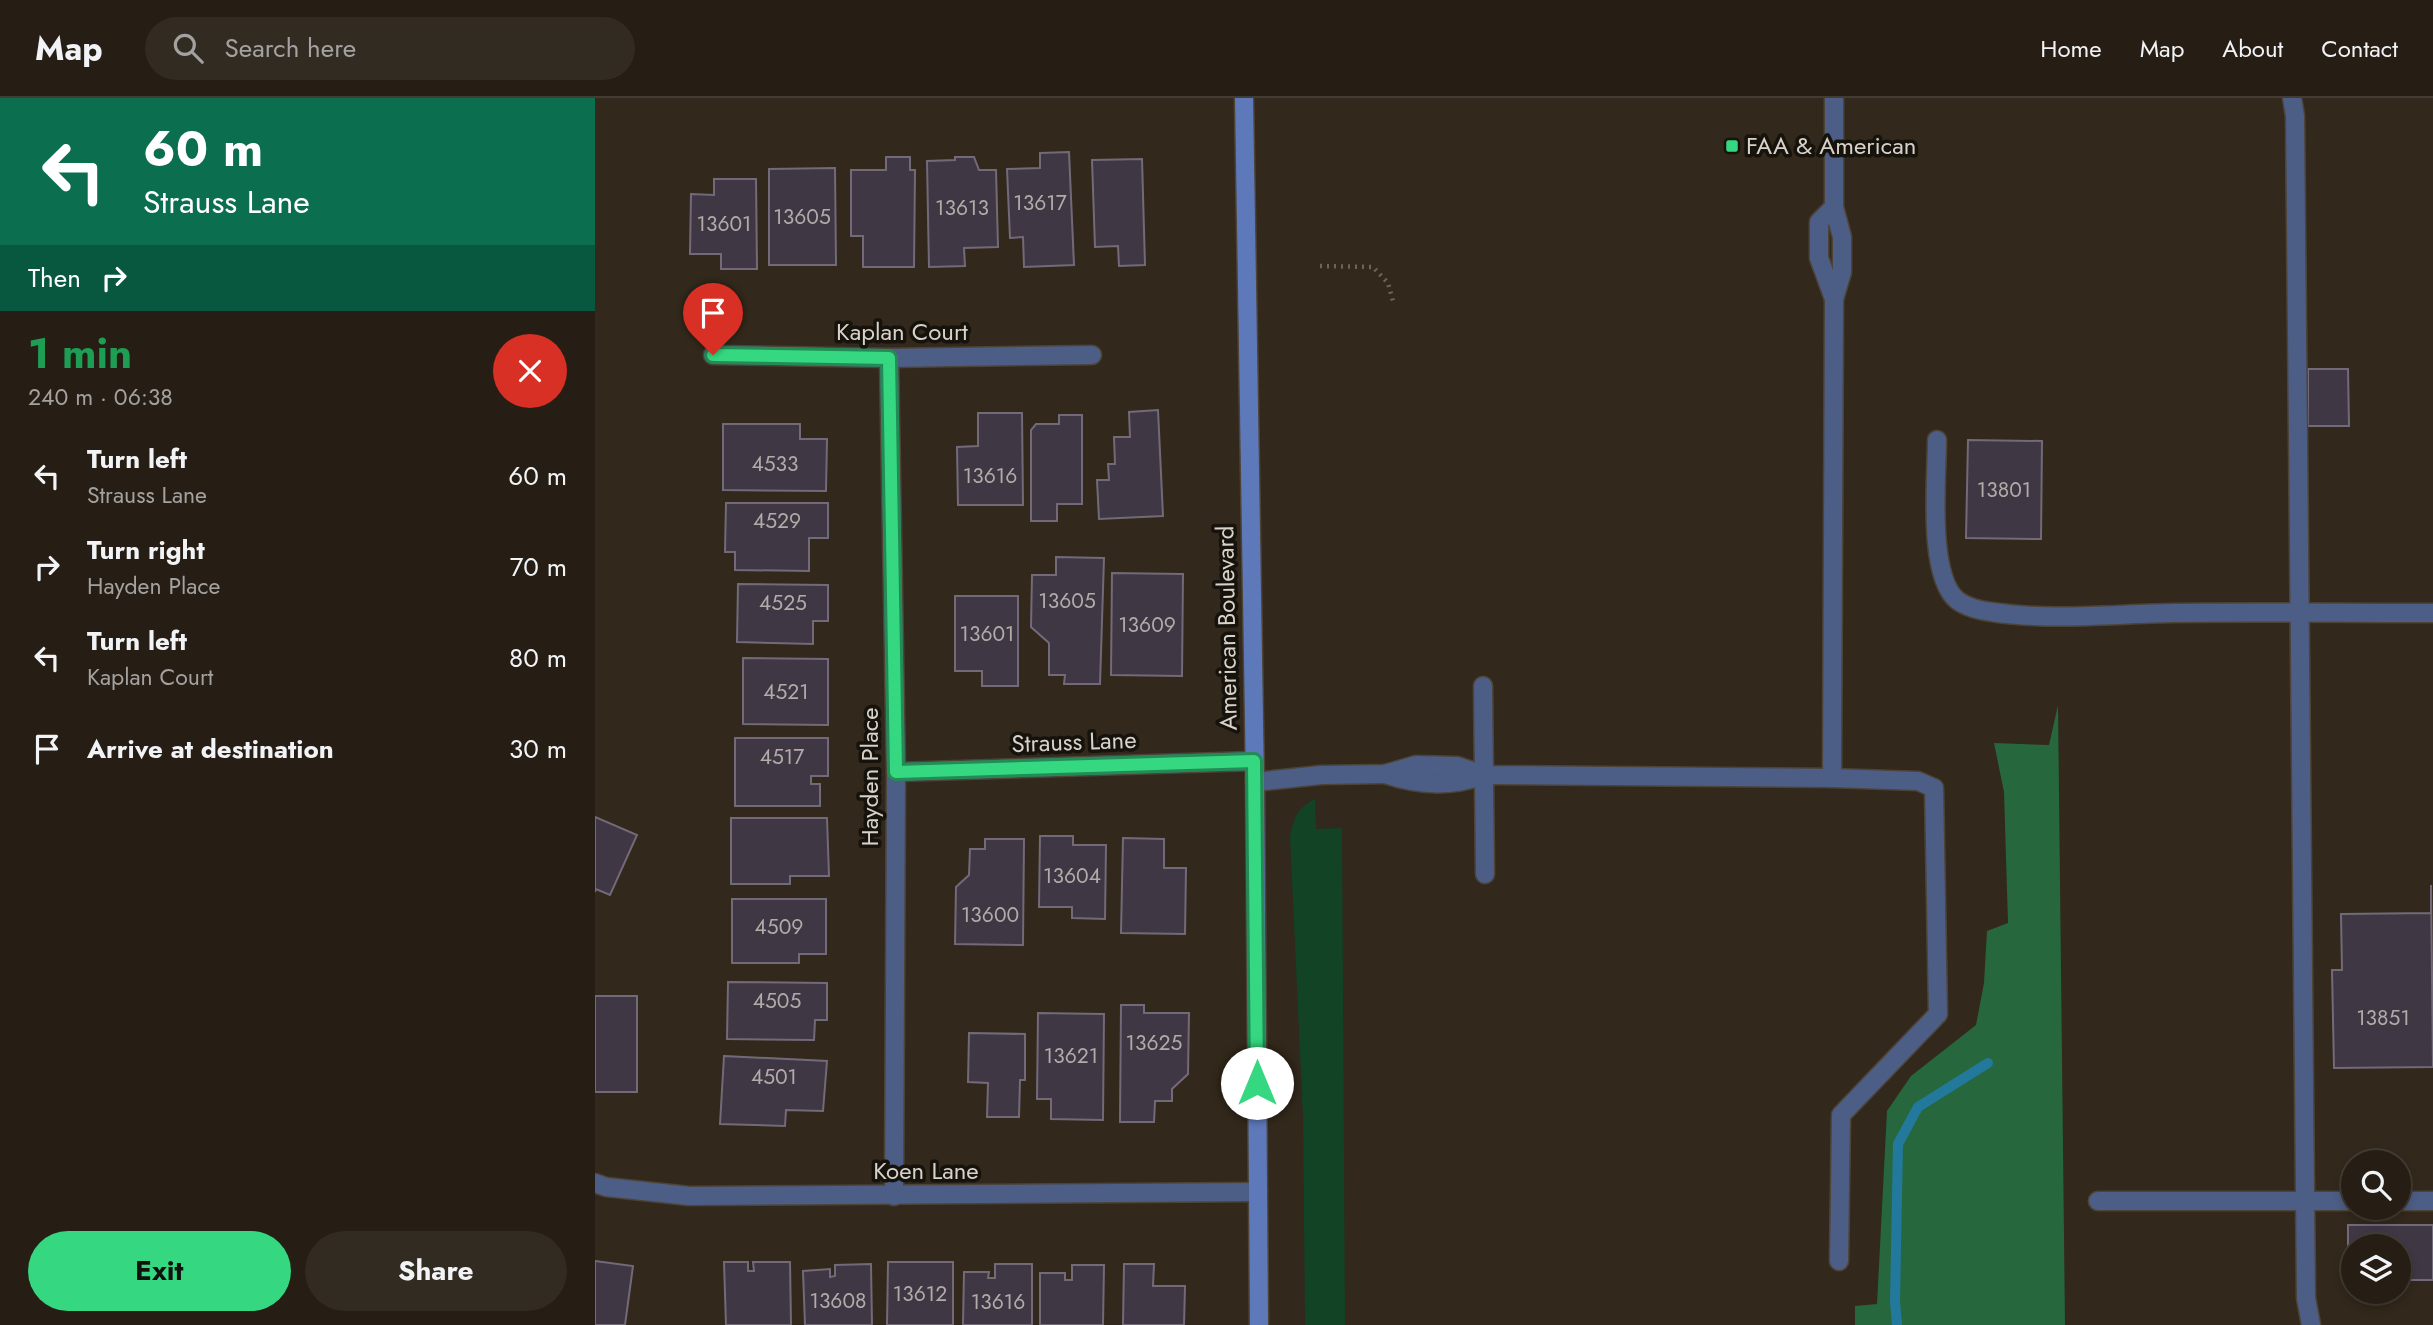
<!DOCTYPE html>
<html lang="en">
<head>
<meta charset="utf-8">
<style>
  body { margin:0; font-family:Jost,sans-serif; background:#322b22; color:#f1f3f6; height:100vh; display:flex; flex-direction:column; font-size:26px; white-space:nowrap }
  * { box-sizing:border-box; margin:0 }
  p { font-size:23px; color:#a4a2a0 }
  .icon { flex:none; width:38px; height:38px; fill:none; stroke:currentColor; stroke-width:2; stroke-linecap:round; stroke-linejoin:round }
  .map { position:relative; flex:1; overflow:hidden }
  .details { display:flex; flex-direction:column; background:#261e14; width:595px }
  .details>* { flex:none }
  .hud { background:#0b6e4f; color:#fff; overflow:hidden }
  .tools { position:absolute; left:1746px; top:1052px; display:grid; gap:14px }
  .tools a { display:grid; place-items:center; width:70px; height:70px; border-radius:50%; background:#261e14; box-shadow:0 4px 10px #0003,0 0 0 2px #423c34; font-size:35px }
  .pin { position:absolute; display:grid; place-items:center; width:60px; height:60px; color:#fff; margin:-72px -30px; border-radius:50% 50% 50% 0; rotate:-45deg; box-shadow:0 0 7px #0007 }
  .pin .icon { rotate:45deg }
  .me { position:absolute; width:77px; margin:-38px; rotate:0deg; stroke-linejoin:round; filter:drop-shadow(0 0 5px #0008) }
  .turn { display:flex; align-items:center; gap:24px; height:147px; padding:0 28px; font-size:32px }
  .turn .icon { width:91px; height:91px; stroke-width:2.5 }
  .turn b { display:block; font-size:49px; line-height:60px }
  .then { display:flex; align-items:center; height:66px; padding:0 28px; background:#0003; gap:14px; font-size:26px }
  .round { display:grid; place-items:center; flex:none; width:74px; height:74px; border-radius:37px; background:#322b22 }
  .summary { display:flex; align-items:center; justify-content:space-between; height:119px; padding:0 28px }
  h1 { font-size:42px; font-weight:700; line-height:52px; color:#1e9e55 }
  .primary-button { display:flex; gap:14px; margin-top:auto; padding:14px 28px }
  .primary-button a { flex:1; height:80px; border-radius:42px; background:#35d881; color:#111; font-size:28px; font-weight:700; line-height:80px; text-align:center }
  .primary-button a+a { background:#322b22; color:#f1f3f6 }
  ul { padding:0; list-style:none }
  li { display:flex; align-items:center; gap:21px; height:91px; padding:0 28px }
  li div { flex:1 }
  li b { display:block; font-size:26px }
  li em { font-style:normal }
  header { display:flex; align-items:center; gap:42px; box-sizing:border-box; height:98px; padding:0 35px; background:#261e14; border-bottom:2px solid #423c34 }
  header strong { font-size:33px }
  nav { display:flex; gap:38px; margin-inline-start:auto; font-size:24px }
  .search { width:490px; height:63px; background:#322b22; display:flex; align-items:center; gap:18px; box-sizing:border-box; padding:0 24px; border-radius:38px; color:#a4a2a0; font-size:26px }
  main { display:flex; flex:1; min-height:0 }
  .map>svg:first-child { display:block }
  .green { fill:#124325 }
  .forest { fill:#26673e }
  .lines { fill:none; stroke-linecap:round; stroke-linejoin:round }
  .stream { stroke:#23799b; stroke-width:10 }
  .building { fill:#3f3744; stroke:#736a79; stroke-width:2 }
  .lane-casing { stroke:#4d4337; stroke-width:21 }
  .street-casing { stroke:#4d4337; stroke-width:21 }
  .secondary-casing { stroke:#4d4337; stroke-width:21 }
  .path { stroke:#6d6559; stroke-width:4.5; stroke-dasharray:2 5; stroke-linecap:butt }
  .lane { stroke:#4c5d86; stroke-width:18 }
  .street { stroke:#4c5d86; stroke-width:18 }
  .secondary { stroke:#5e79ba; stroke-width:18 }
  .route-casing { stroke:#228c54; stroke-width:18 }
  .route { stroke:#35d881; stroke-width:12 }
  .poi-dot { fill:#35d881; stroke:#16120c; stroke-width:2.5 }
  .labels { text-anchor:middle; stroke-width:7; stroke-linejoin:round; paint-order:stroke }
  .number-label { font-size:21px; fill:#b2aba8 }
  .poi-label { font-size:24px; fill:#d8d2ca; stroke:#16120c; text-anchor:start }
  .street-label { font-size:24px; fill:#d8d2ca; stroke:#16120c }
</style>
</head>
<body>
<header>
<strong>Map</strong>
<div class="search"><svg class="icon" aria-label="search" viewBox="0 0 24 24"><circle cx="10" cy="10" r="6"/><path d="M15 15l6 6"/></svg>Search here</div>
<nav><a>Home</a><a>Map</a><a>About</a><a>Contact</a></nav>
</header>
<main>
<section class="details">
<div class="hud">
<div class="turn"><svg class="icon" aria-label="left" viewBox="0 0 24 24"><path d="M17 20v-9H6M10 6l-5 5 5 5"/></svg><div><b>60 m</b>Strauss Lane</div></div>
<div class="then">Then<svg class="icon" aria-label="right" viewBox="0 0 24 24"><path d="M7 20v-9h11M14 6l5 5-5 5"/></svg></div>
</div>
<div class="summary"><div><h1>1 min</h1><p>240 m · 06:38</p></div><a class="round" style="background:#d93025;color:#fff"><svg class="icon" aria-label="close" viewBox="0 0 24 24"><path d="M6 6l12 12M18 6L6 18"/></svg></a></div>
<ul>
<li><svg class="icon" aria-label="left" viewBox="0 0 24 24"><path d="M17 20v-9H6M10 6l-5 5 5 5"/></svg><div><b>Turn left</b><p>Strauss Lane</p></div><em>60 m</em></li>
<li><svg class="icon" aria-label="right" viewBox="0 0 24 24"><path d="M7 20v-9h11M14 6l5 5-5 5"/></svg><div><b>Turn right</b><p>Hayden Place</p></div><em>70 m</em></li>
<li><svg class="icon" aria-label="left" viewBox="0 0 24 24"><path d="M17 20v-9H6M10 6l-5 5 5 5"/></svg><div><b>Turn left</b><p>Kaplan Court</p></div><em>80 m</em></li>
<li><svg class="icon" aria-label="arrive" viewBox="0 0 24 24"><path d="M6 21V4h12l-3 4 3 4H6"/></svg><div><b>Arrive at destination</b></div><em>30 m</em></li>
</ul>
<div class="primary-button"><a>Exit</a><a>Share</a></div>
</section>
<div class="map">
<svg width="1838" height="1227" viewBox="0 0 1838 1227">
  <rect width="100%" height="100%" fill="#32281b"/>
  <path class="green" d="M720 701 721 731 747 730 750 1227H710L708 1021 695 738C699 719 702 710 720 701Z"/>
  <path class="forest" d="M1463 607 1470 1227H1260V1208L1282 1206 1292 1013 1316 978 1381 927 1389 885 1392 833 1413 825 1409 694 1399 645 1454 647Z"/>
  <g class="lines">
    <path class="stream" d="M1302 1227 1300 1203 1303 1046 1323 1009 1393 965"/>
  </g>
  <g class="building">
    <path d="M474 54 479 167 429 169 428 139 415 140 412 71 445 70V55Z"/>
    <path d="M291 59H315V72H320L319 169H268V138H256V72H291Z"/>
    <path d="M360 59H379L384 72H401L403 149 369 150 370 168 334 169 332 63 360 62Z"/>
    <path d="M547 61 550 167 524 168 523 148 500 149 497 62Z"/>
    <path d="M240 70 241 167H174V71Z"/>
    <path d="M119 81H161L162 171H126V156H95L96 96 119 97Z"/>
    <path d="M1713 271H1753L1754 328H1713Z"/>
    <path d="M563 312 568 418 504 421 502 382H514L513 366H520L519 339H535L534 314Z"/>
    <path d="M383 315H427L428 407H363L362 349 383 348Z"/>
    <path d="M464 317H487V406H462V423H436V332L441 326H464Z"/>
    <path d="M128 326H205V341H232L231 393 128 392Z"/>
    <path d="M1373 342 1447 343 1446 441 1371 440Z"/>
    <path d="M131 405H233V440H214V473L140 472V454H130Z"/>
    <path d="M461 459 509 460 505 586H469L470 577H454V545L436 529 437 477H461Z"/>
    <path d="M517 475 588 476 587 578 516 577Z"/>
    <path d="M143 486 233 487V523H218V546L142 544Z"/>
    <path d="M360 498H423V588H387V573H360Z"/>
    <path d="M148 560 233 561V627L148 626Z"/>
    <path d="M140 640H233V678H216V686H225V708H140Z"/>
    <path d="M0 719 42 737 15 797 1 791 0 794Z"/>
    <path d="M136 720H232L234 778H195V786H136Z"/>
    <path d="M445 738H478V747H511L510 821 477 820V809H444Z"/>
    <path d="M528 740 569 741V770H591L590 836 526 835Z"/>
    <path d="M390 741H429L428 847 360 846 361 789 374 777 375 751H390Z"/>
    <path d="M1836 787 1838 969 1739 970 1737 872H1747L1746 816 1836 815Z"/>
    <path d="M137 801H231V856H204V865H137Z"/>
    <path d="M133 884 232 885V922H220L219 942 132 941Z"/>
    <rect x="0" y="898" width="42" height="96"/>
    <path d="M526 907H549V915H594L593 976 577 991V1003H560L559 1024H525Z"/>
    <path d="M443 915 509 916 508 1022 456 1021V1001H442Z"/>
    <path d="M374 935 430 936V982H425L424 1019H392L393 985 373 984Z"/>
    <path d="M129 958 232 963 228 1013 191 1012 190 1028 125 1026Z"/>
    <path d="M1753 1127H1838V1182H1804V1148H1759V1182H1753Z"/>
    <path d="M0 1163 38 1168 30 1227H0Z"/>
    <path d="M129 1164H153V1173H159L158 1164H195L196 1227H131Z"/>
    <path d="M293 1164H358V1227H292Z"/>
    <path d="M276 1166 277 1227H210L208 1173 235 1171V1179L240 1178V1167Z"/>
    <path d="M400 1166H437V1227H368L369 1174H394L393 1180H400Z"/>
    <path d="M529 1166H559L558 1188H590L589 1227H528Z"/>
    <path d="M477 1167H509L508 1227H445V1175H470V1182H477Z"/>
  </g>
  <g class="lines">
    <defs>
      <g id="lane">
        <path d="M1697 0 1700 18C1700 412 1711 806 1711 1200L1716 1227"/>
        <path d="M1239 109 1224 124V160L1239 201"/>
        <path d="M1342 342C1342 378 1332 477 1362 502 1371 509 1386 513 1397 514 1456 523 1518 516 1578 515 1664 514 1751 515 1838 515"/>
        <path d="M888 588 890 776"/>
        <path d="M790 676C822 687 857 689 889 677"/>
        <path d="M1237 680 1239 201 1247 174V139L1239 109V0"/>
        <path d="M660 684 726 677 790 676 821 667 862 668 889 677 1237 680 1323 683 1339 690 1343 916 1246 1017 1244 1163"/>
        <path d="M1503 1103H1759"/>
        <path d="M1804 1103H1838"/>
      </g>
      <g id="street">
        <path d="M118 257 294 260 497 257"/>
        <path d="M294 260 301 674 299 1098"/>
        <path d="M301 674 659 663"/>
        <path d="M0 1085 11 1089 94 1098 663 1094"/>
      </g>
      <path id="secondary" d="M649 0 660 684 664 1227"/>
    </defs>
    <use href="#lane" class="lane-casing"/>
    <use href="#street" class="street-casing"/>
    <use href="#secondary" class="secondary-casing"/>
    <path class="path" d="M725 168 778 169 793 185 799 207"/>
    <use href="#lane" class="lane"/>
    <use href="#street" class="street"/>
    <use href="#secondary" class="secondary"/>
  </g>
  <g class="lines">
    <defs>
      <path id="route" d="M118 257 294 260 301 674 659 663 662 985"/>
    </defs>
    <use href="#route" class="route-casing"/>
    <use href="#route" class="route"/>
  </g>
  <rect class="poi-dot" x="1130" y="41" width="14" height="14" rx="3.5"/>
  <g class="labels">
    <g class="number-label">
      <text x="445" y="112">13617</text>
      <text x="367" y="117">13613</text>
      <text x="207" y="126">13605</text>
      <text x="129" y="133">13601</text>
      <text x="180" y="373">4533</text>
      <text x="395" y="385">13616</text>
      <text x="1409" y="399">13801</text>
      <text x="182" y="430">4529</text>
      <text x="472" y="510">13605</text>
      <text x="188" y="512">4525</text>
      <text x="552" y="534">13609</text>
      <text x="392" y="543">13601</text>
      <text x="191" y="601">4521</text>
      <text x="187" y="666">4517</text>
      <text x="477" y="785">13604</text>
      <text x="395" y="824">13600</text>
      <text x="184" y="836">4509</text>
      <text x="182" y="910">4505</text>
      <text x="1788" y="927">13851</text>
      <text x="559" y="952">13625</text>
      <text x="476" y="965">13621</text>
      <text x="179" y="986">4501</text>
      <text x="325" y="1203">13612</text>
      <text x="243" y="1210">13608</text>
      <text x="403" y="1211">13616</text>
    </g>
    <g class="poi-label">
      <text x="1151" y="56">FAA &amp; American</text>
    </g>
    <g class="street-label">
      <text x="307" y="242">Kaplan Court</text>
      <text transform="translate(632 530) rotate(-91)" y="8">American Boulevard</text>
      <text transform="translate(479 644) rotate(-2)" y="8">Strauss Lane</text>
      <text transform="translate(275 679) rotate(-90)" y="8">Hayden Place</text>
      <text x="331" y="1081">Koen Lane</text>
    </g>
  </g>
</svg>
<div class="tools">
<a><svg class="icon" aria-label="search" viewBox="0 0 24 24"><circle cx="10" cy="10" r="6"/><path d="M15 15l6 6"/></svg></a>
<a><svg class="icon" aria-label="layers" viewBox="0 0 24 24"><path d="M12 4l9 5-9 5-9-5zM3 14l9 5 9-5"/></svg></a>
</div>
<div class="pin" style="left:118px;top:257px;background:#d93025"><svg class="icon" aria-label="arrive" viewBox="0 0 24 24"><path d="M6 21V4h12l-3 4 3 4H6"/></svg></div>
<svg class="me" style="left:662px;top:985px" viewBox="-20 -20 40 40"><circle r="19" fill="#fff"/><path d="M0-13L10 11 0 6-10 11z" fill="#35d881"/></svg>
</div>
</main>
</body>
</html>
